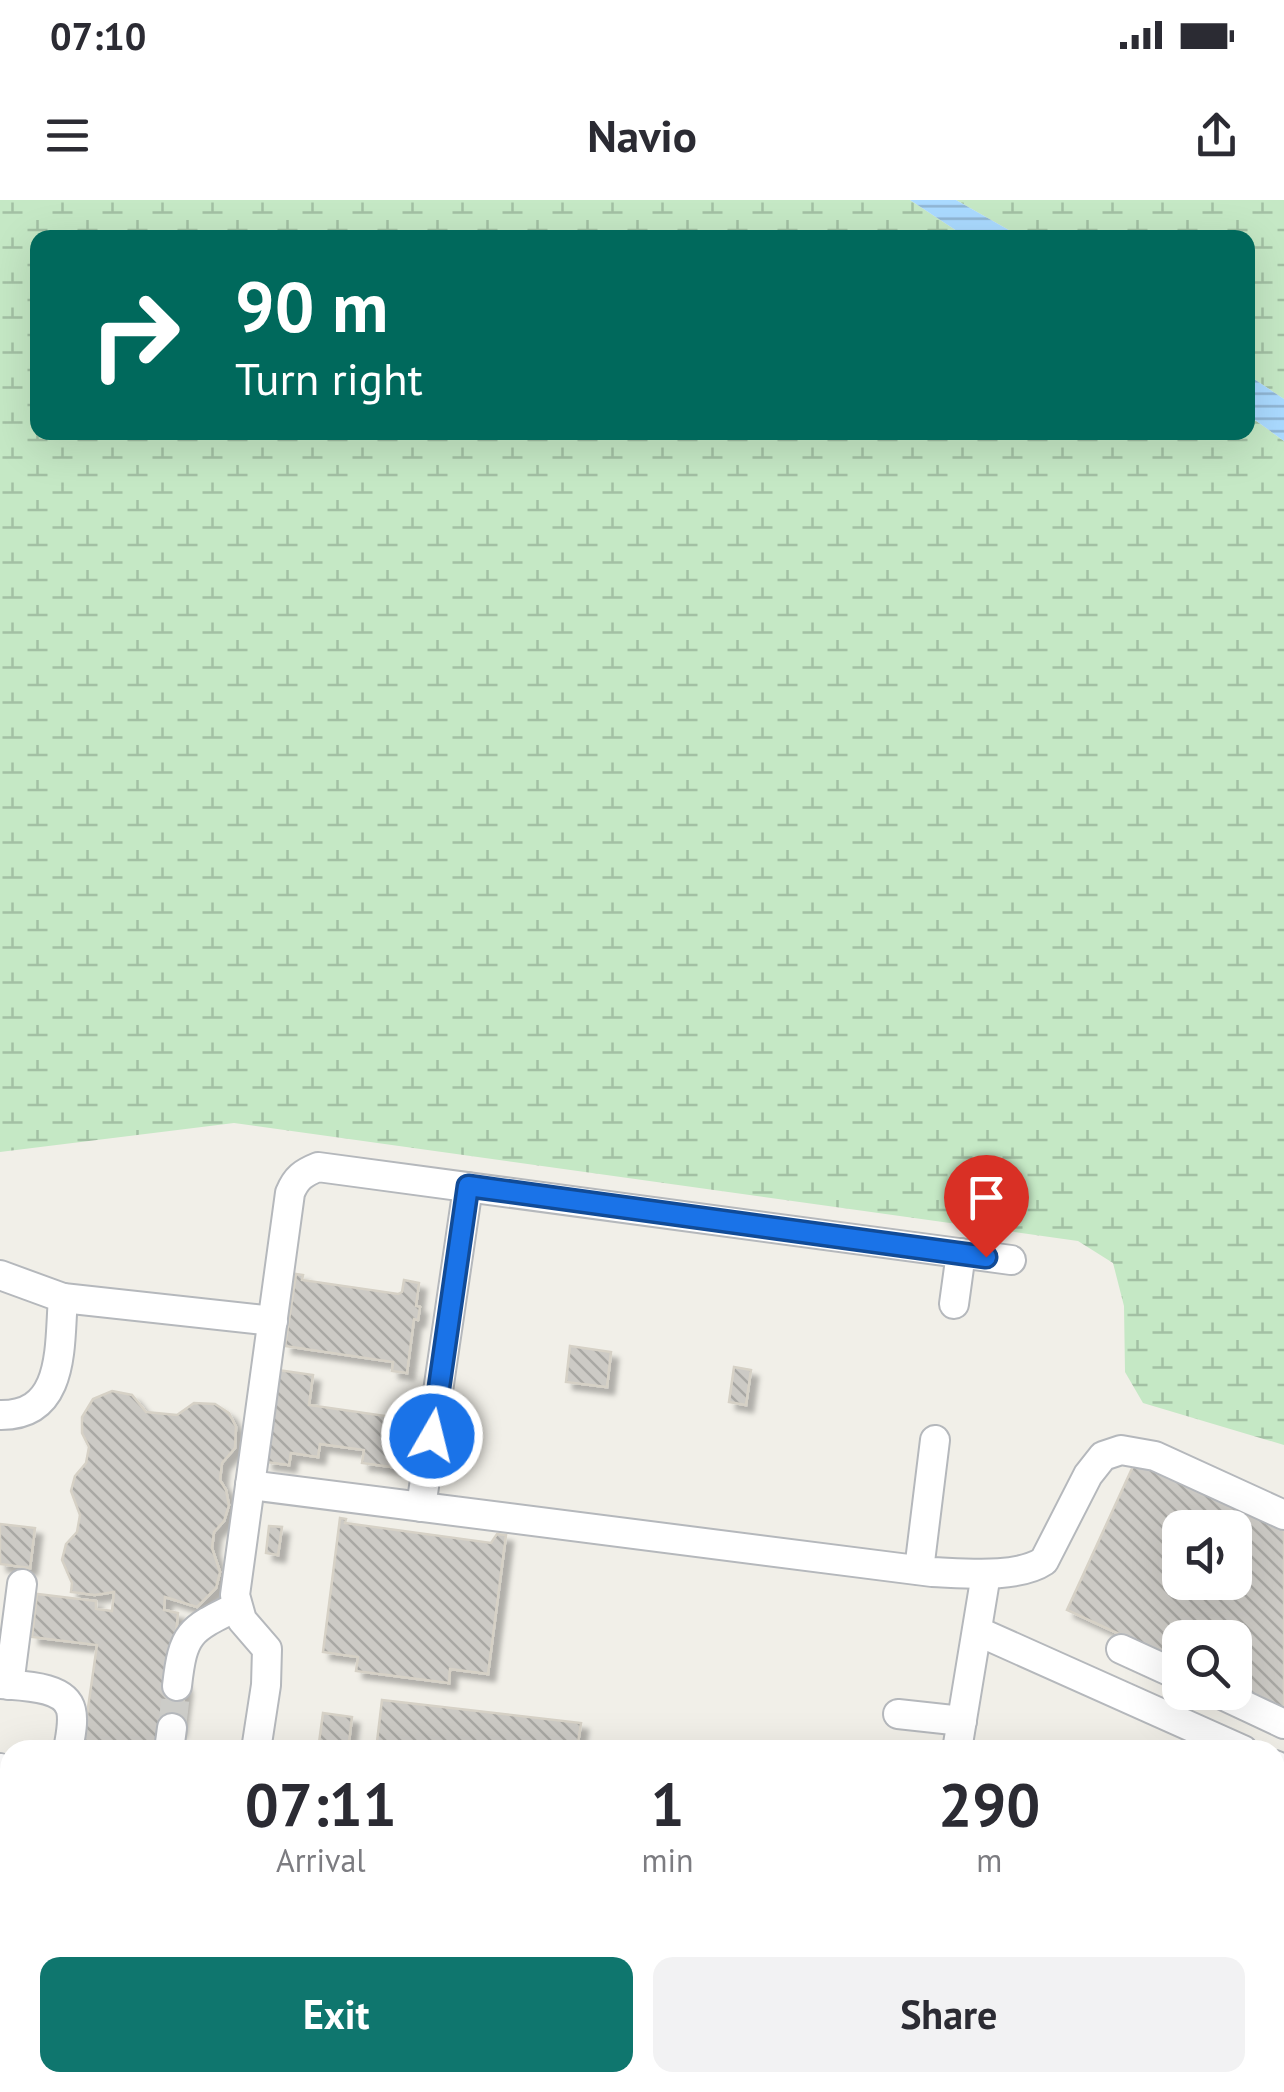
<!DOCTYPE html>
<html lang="en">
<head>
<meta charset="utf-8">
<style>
  body { margin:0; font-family:"PT Sans",sans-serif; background:#f2f2f3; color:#2b2b33; height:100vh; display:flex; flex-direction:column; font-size:38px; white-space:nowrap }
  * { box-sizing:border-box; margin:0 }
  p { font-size:32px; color:#7c7c81 }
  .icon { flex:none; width:55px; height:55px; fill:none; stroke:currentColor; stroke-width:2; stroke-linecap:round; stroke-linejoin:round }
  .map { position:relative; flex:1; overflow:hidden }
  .side { position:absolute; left:0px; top:1540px; width:1285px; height:352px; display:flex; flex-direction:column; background:#fff; border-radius:30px 30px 0 0; box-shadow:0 10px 40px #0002 }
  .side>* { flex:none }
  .hud { position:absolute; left:30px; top:30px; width:1225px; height:210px; border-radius:20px; box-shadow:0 10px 40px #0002; background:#00695c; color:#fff; overflow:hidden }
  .tools { position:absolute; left:1162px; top:1310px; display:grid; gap:20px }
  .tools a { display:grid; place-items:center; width:90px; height:90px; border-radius:20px; background:#fff; box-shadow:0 10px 40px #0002; font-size:50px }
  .pin { position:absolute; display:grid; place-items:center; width:85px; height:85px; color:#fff; margin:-102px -42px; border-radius:50% 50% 50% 0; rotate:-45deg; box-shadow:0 0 10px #0007 }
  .pin .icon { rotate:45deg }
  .me { position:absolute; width:110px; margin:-55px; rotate:8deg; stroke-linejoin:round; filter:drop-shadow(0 0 8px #0008) }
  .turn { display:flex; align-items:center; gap:35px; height:210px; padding:0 40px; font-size:45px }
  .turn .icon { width:130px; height:130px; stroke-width:2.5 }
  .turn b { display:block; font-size:70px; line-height:85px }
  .eta { display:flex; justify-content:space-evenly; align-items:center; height:170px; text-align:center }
  .eta b { font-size:60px; font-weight:800; line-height:70px }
  .cta { display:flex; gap:20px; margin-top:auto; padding:20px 40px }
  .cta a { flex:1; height:115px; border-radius:20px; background:#0f766e; color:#fff; font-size:40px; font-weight:800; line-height:115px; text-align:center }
  .cta a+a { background:#f2f2f3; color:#2b2b33 }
  .status { display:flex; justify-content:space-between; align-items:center; height:70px; padding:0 50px; background:#fff; direction:ltr }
  .status svg { height:28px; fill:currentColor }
  header { display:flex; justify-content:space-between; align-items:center; height:130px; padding:0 40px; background:#fff; font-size:45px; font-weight:800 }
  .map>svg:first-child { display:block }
  .wetland { fill:url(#wetland-marsh) }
  .water { fill:url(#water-rules) }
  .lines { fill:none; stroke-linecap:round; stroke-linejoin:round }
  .stream { stroke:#aadaff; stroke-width:5 }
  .building { fill:url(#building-back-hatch); stroke:#d6d1c6; stroke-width:2.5; fill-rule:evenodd; filter:url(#shadow) }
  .minor-tunnel { stroke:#ccccc8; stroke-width:28; stroke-dasharray:28 14; stroke-linecap:butt }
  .minor-casing { stroke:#b5b8bc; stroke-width:32 }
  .minor { stroke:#fff; stroke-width:28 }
  .route-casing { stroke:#114b97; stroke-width:25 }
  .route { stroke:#1a73e8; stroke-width:18 }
</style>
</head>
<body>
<div class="status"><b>07:10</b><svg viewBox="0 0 49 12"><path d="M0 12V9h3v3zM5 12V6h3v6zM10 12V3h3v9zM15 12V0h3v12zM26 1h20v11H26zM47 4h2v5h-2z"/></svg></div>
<header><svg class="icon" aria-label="menu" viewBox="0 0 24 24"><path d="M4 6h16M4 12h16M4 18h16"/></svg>Navio<svg class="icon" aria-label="share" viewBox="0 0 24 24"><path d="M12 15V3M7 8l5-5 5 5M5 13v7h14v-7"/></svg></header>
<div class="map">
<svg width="1284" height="1892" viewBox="0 0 1284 1892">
  <defs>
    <pattern id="wetland-marsh" width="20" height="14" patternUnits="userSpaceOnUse" patternTransform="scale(2.5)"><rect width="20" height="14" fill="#c5e8c5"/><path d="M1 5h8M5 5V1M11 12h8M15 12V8" fill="none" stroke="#a3c0a4"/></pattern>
    <pattern id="water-rules" width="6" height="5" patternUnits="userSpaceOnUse" patternTransform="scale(2.5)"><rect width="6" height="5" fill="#aadaff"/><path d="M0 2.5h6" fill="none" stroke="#8eb4d2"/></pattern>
    <pattern id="building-back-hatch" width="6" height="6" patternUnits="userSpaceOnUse" patternTransform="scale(2.5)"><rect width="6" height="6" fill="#cccac5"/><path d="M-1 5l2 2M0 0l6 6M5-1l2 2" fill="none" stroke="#a9a8a4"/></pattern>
    <filter id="shadow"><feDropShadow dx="7" dy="7" stdDeviation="2.5" flood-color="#0004"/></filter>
  </defs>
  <rect width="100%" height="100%" fill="#f1efe8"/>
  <g class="wetland">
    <path d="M0 0H910L966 37 38 38V232H1248V215L1284 241V1245L1143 1203 1125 1172 1124 1106 1113 1063 1078 1041 234 923 0 952Z"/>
    <path d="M956 0H1284V199L1248 175V38L1021 37Z"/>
  </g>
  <g class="water">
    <path d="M910 0H956L1021 37H966Z"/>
    <path d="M1248 175 1284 199V241L1248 215Z"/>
  </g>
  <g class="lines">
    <g class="stream">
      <path d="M0 1878 10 1881"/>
      <path d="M15 1882 43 1892"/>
    </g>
  </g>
  <g class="building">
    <path d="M296 1074 303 1075 302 1080 398 1094 402 1092 404 1080 419 1083 416 1106 420 1107 418 1120 414 1119 407 1173 392 1171 393 1162 285 1146Z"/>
    <path d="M570 1146 611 1152 607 1187 566 1182Z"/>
    <path d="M734 1167 751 1170 746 1205 729 1202Z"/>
    <path d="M278 1170 313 1175 309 1205 420 1221 414 1270 362 1263 364 1250 320 1244 318 1257 291 1253 289 1265 266 1262Z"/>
    <path d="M112 1191 132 1195 146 1212 177 1215 194 1203 215 1204 229 1213 236 1227 235 1248 222 1263 220 1280 226 1290 229 1305 224 1321 214 1332 212 1348 220 1372 216 1388 197 1407 165 1397 164 1410 178 1413 174 1454 185 1487 179 1530 157 1550H82L97 1445 32 1437 37 1394 96 1401V1409L112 1411 114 1392 95 1395 71 1392 72 1383 62 1360 66 1344 77 1332 80 1315 71 1291 75 1276 86 1263 89 1247 82 1233V1217L93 1199Z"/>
    <path d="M1135 1262 1284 1330V1509L1235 1487V1438H1180V1462L1067 1410ZM1180 1328H1235V1382H1180Z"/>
    <path d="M340 1318 346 1319 345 1323 491 1343 497 1334 506 1335 488 1474 450 1469 449 1483 356 1471 358 1457 323 1452Z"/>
    <path d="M0 1324 35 1328 30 1368 0 1364Z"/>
    <path d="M269 1326 282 1327 278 1355 266 1353Z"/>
    <path d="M382 1500 581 1523 577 1550H376Z"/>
    <path d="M323 1513 352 1517 348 1550H318Z"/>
  </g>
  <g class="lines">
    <path class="minor-tunnel" d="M172 1528 177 1486"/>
    <defs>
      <g id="minor">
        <path d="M0 1075 63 1098C59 1145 66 1216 0 1215"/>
        <path d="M63 1098 273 1121"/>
        <path d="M954 1104 961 1053"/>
        <path d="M250 1285 932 1372C963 1373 1017 1379 1044 1361L1088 1275 1103 1256 1121 1250 1155 1256 1284 1315"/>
        <path d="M421 1307 468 987"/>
        <path d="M919 1370 935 1240"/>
        <path d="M977 1431 1243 1550"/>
        <path d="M1121 1449 1180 1476"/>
        <path d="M0 1484C20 1486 65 1485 71 1510 74 1522 70 1538 68 1550"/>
        <path d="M9 1485 22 1384"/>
        <path d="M177 1486C183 1433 189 1430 236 1407"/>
        <path d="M1216 1492 1284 1524"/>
        <path d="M898 1514 962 1521"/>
        <path d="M169 1550 172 1528"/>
        <path d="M256 1550 266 1485 267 1449 242 1420 235 1395 290 993C296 978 303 973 318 967L1011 1060"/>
        <path d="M957 1550 986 1374"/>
        <path d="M1275 1565 1284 1569"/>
        <path d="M0 1568 10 1581"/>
        <path d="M0 1669 10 1670"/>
        <path d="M688 1882 700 1892"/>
      </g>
    </defs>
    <use href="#minor" class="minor-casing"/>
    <use href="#minor" class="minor"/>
  </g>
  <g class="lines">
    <defs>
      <path id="route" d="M432 1236 468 986 986 1057"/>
    </defs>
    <use href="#route" class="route-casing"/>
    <use href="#route" class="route"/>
  </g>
</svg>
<div class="tools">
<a><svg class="icon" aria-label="sound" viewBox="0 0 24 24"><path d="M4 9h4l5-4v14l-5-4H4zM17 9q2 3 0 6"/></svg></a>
<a><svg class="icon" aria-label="search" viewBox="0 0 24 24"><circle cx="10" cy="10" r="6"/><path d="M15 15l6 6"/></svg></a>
</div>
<div class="pin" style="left:986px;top:1057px;background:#d93025"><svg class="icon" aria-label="arrive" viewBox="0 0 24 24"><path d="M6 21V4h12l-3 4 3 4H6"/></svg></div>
<svg class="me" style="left:432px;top:1236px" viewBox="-20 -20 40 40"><circle r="17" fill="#1a73e8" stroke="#fff" stroke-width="3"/><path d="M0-11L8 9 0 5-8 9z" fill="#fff"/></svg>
<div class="hud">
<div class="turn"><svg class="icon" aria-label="right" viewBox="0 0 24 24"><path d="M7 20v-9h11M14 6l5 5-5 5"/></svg><div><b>90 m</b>Turn right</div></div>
</div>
<section class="side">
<div class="eta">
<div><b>07:11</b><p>Arrival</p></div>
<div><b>1</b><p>min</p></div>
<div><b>290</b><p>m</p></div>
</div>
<div class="cta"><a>Exit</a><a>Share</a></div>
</section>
</div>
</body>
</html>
